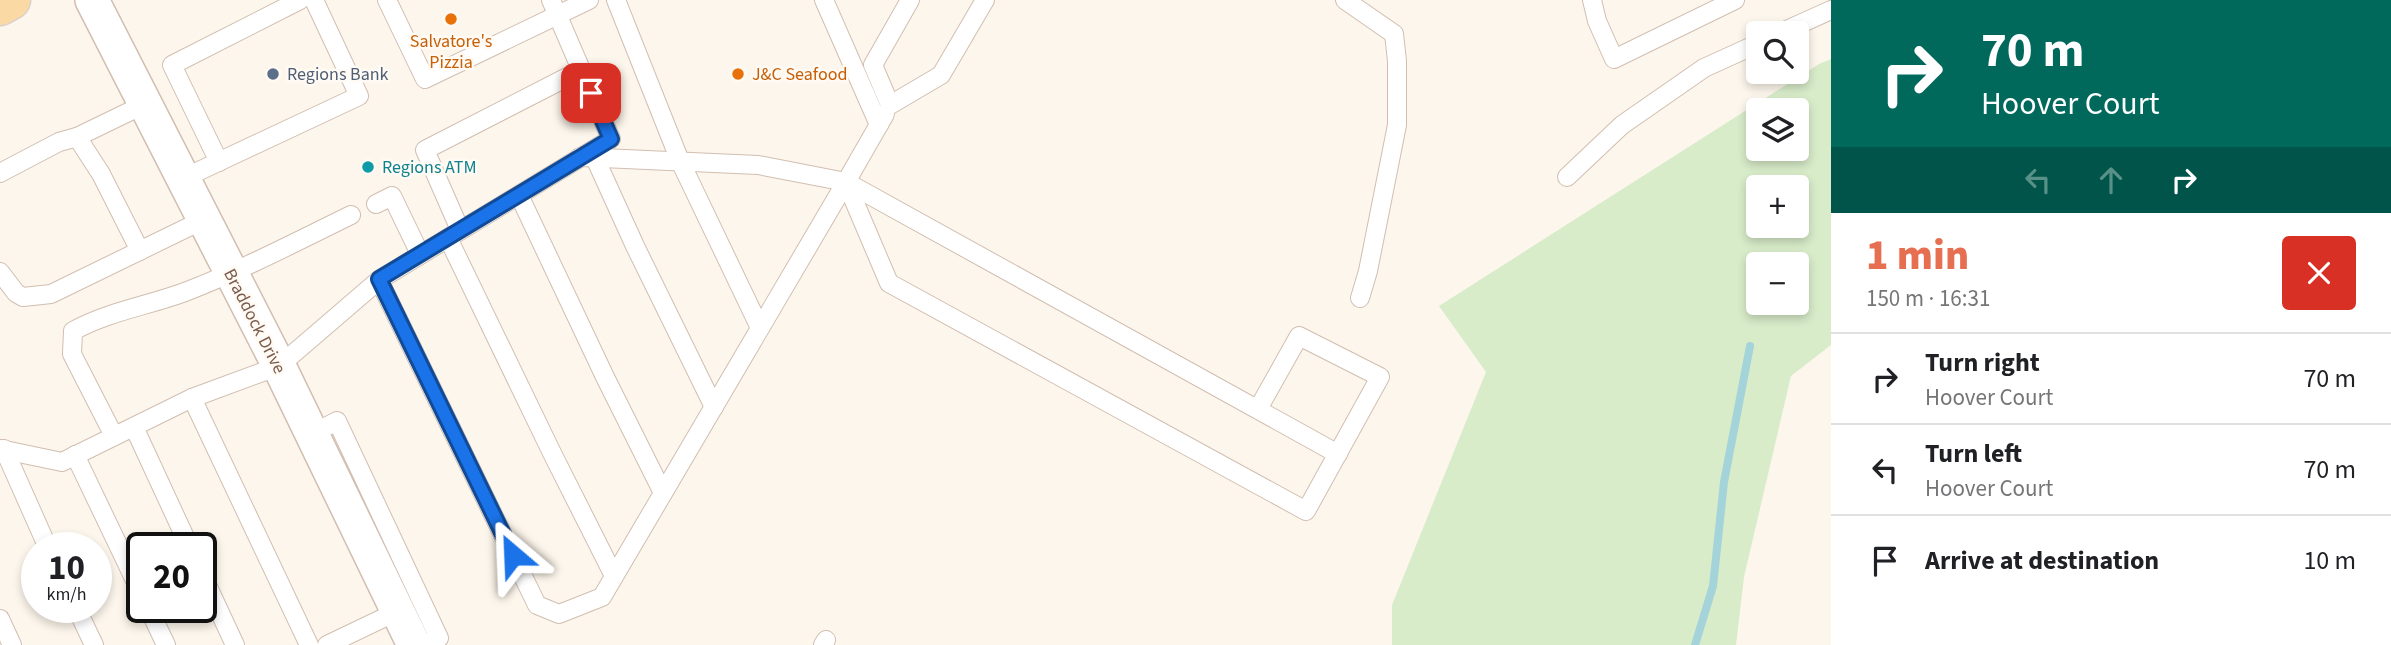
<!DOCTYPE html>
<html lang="en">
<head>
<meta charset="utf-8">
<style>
  body { margin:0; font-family:"Source Sans 3",sans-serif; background:#f2f2f2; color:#202124; height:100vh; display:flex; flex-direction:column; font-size:26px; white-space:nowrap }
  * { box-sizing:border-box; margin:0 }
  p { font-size:23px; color:#757577 }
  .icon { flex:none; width:38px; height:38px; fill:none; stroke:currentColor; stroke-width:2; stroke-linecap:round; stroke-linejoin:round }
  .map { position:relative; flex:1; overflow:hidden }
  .side { display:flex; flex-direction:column; background:#fff; width:560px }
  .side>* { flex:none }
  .banner { background:#00695c; color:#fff; overflow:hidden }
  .controls { position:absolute; left:1746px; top:21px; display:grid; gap:14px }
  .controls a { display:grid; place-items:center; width:63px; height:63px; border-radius:7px; background:#fff; box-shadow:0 4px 10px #0003; font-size:35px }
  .speed { position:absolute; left:21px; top:532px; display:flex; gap:14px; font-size:35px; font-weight:700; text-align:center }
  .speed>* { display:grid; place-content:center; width:91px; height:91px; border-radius:50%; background:#fff; box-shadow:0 4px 10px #0003; line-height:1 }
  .speed small { font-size:18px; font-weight:400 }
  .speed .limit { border:4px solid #111; border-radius:10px; background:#fff; color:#111 }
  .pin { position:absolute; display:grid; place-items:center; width:60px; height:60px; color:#fff; margin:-30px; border-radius:14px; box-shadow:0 4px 10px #0006 }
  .me { position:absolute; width:77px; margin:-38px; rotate:334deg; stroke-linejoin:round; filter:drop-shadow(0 0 5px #0008) }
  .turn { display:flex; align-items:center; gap:24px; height:147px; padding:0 35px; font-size:32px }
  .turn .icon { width:91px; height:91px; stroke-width:2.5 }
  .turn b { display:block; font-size:49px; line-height:60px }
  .lanes { display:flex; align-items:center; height:66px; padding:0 35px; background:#0003; justify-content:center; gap:35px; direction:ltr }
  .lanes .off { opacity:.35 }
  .round { display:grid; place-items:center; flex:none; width:74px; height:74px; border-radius:7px; background:#f2f2f2 }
  .overview { display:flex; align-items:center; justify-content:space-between; height:119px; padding:0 35px }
  h1 { font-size:42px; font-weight:800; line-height:52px; color:#e76f51 }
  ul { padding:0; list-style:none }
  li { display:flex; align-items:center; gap:21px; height:91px; padding:0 35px; border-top:2px solid #e0e0e0 }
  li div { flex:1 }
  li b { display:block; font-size:26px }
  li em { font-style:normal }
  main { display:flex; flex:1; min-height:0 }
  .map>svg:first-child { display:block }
  .green { fill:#d8ecc9; fill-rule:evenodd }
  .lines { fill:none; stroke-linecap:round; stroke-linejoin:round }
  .stream { stroke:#a5d3da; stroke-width:8 }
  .service-casing { stroke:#d1beb0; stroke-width:20 }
  .minor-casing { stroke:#d1beb0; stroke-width:36 }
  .primary-casing { stroke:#dad1cd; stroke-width:41 }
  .service { stroke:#fff; stroke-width:18 }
  .minor { stroke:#fff; stroke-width:33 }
  .primary { stroke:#fbd9a5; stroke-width:38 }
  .route-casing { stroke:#114b97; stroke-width:18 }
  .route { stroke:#1a73e8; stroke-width:12 }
  .food-dot { fill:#e8710a; stroke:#fffaf3; stroke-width:2.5 }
  .service-dot { fill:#5c6f8a; stroke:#fffaf3; stroke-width:2.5 }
  .culture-dot { fill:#0f9aa8; stroke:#fffaf3; stroke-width:2.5 }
  .labels { text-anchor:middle; stroke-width:5; stroke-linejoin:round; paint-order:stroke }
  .food-label { font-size:18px; fill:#c56008; stroke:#fffaf3 }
  .service-label { font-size:18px; fill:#4e5e75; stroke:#fffaf3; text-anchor:start }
  .culture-label { font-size:18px; fill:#0d838f; stroke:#fffaf3; text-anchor:start }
  .street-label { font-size:18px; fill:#7a5c4d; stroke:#fffaf3 }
</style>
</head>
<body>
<main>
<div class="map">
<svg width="1831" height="645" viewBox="0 0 1831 645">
  <rect width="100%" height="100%" fill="#fdf6ec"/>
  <path class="green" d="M1831 59V345L1791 376 1744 577 1736 645H1392V605L1486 372 1439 306 1819 64ZM1759 110H1797V149H1759ZM1759 187H1797V226H1759ZM1759 264H1797V303H1759Z"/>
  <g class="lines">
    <path class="stream" d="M1695 645 1713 586 1724 482 1750 346"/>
    <defs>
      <g id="service">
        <path d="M387 0 425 79 589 0"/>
        <path d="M616 0 680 161 760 328"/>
        <path d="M824 0 879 125"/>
        <path d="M910 0 873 65 890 105 941 75 985 0"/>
        <path d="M1345 0 1394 34 1397 61V125L1368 271 1360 298"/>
        <path d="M1592 0 1597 21 1614 59 1735 0"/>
        <path d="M1780 33 1831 10"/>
        <path d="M77 137 145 104"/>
        <path d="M595 158 635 246 714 407"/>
        <path d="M219 162 172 65 300 0"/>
        <path d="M0 173 59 142 77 137 101 174 140 251"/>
        <path d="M1567 177 1622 125 1704 68 1759 43"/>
        <path d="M182 179 359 96 314 0"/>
        <path d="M846 182 889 283 1306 511 1380 377 1299 336 1258 409"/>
        <path d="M846 182 1338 454"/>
        <path d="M846 182 885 114"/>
        <path d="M519 195 605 377 663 493"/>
        <path d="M376 204 392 196 420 254"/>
        <path d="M460 230 425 150 581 70"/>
        <path d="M448 238 552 453 614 576"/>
        <path d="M0 272 16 293 23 297 51 294 203 220"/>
        <path d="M379 280 537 605 559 614 602 597 846 182 758 165 580 157"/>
        <path d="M192 398 309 645"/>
        <path d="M134 427 190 548"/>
        <path d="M312 434 337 421 439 638 424 645"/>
        <path d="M114 436 72 354 73 331C110 311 147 306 185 292 242 270 296 242 351 215"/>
        <path d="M0 449 62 462 192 398 279 366 379 280 611 139 551 0"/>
        <path d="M4 449 48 548"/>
        <path d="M75 455 142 595"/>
        <path d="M201 572 235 645"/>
        <path d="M76 607 94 645"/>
        <path d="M148 607 166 645"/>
        <path d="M0 619 12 645"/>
        <path d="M327 645 398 611"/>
        <path d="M823 645 826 640"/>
      </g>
      <path id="minor" d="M92 0 279 366 414 645"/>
      <path id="primary" d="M0 6 11 0"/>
    </defs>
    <use href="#service" class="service-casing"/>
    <use href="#minor" class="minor-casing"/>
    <use href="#primary" class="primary-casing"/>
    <use href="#service" class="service"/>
    <use href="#minor" class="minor"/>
    <use href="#primary" class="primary"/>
  </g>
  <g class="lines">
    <defs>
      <path id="route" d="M513 555 379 279 611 139 591 93"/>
    </defs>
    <use href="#route" class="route-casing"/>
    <use href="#route" class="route"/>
  </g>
  <g class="food-dot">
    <circle cx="451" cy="19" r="7"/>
    <circle cx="738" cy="74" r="7"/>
  </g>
  <circle class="service-dot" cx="273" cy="74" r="7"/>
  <circle class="culture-dot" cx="368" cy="167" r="7"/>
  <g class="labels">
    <g class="food-label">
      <text x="451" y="47">Salvatore's<tspan x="451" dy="21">Pizzia</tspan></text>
      <text x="752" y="80" text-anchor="start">J&amp;C Seafood</text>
    </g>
    <g class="service-label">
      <text x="287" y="80">Regions Bank</text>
    </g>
    <g class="culture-label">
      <text x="382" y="173">Regions ATM</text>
    </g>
    <g class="street-label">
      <text transform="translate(255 321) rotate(63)" y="6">Braddock Drive</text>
    </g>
  </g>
</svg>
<div class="controls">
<a><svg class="icon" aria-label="search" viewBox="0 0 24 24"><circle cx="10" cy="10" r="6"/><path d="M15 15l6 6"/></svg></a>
<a><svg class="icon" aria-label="layers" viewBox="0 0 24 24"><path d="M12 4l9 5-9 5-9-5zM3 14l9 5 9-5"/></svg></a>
<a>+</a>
<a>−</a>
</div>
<div class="speed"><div>10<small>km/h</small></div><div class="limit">20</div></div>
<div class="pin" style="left:591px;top:93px;background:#d93025"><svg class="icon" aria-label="arrive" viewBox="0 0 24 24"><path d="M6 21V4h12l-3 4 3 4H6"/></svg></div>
<svg class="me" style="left:513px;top:555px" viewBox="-20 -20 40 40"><path d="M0-17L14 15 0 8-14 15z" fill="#1a73e8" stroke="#fff" stroke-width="4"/></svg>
</div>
<section class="side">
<div class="banner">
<div class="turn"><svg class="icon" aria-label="right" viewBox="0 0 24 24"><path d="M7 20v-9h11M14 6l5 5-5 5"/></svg><div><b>70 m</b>Hoover Court</div></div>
<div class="lanes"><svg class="icon off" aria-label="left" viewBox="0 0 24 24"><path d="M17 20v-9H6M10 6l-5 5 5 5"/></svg><svg class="icon off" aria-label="ahead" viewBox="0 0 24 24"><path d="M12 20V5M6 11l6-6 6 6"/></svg><svg class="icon" aria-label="right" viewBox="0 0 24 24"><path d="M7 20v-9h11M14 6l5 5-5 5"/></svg></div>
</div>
<div class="overview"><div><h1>1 min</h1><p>150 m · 16:31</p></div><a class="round" style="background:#d93025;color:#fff"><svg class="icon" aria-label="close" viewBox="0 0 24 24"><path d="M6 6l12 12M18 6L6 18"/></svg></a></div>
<ul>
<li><svg class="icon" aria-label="right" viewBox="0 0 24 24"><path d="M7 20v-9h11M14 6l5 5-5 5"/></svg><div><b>Turn right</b><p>Hoover Court</p></div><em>70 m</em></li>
<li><svg class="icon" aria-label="left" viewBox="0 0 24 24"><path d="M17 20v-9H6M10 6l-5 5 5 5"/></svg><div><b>Turn left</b><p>Hoover Court</p></div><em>70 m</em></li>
<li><svg class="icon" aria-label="arrive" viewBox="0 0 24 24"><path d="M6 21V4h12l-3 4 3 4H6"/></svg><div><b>Arrive at destination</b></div><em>10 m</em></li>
</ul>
</section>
</main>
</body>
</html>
